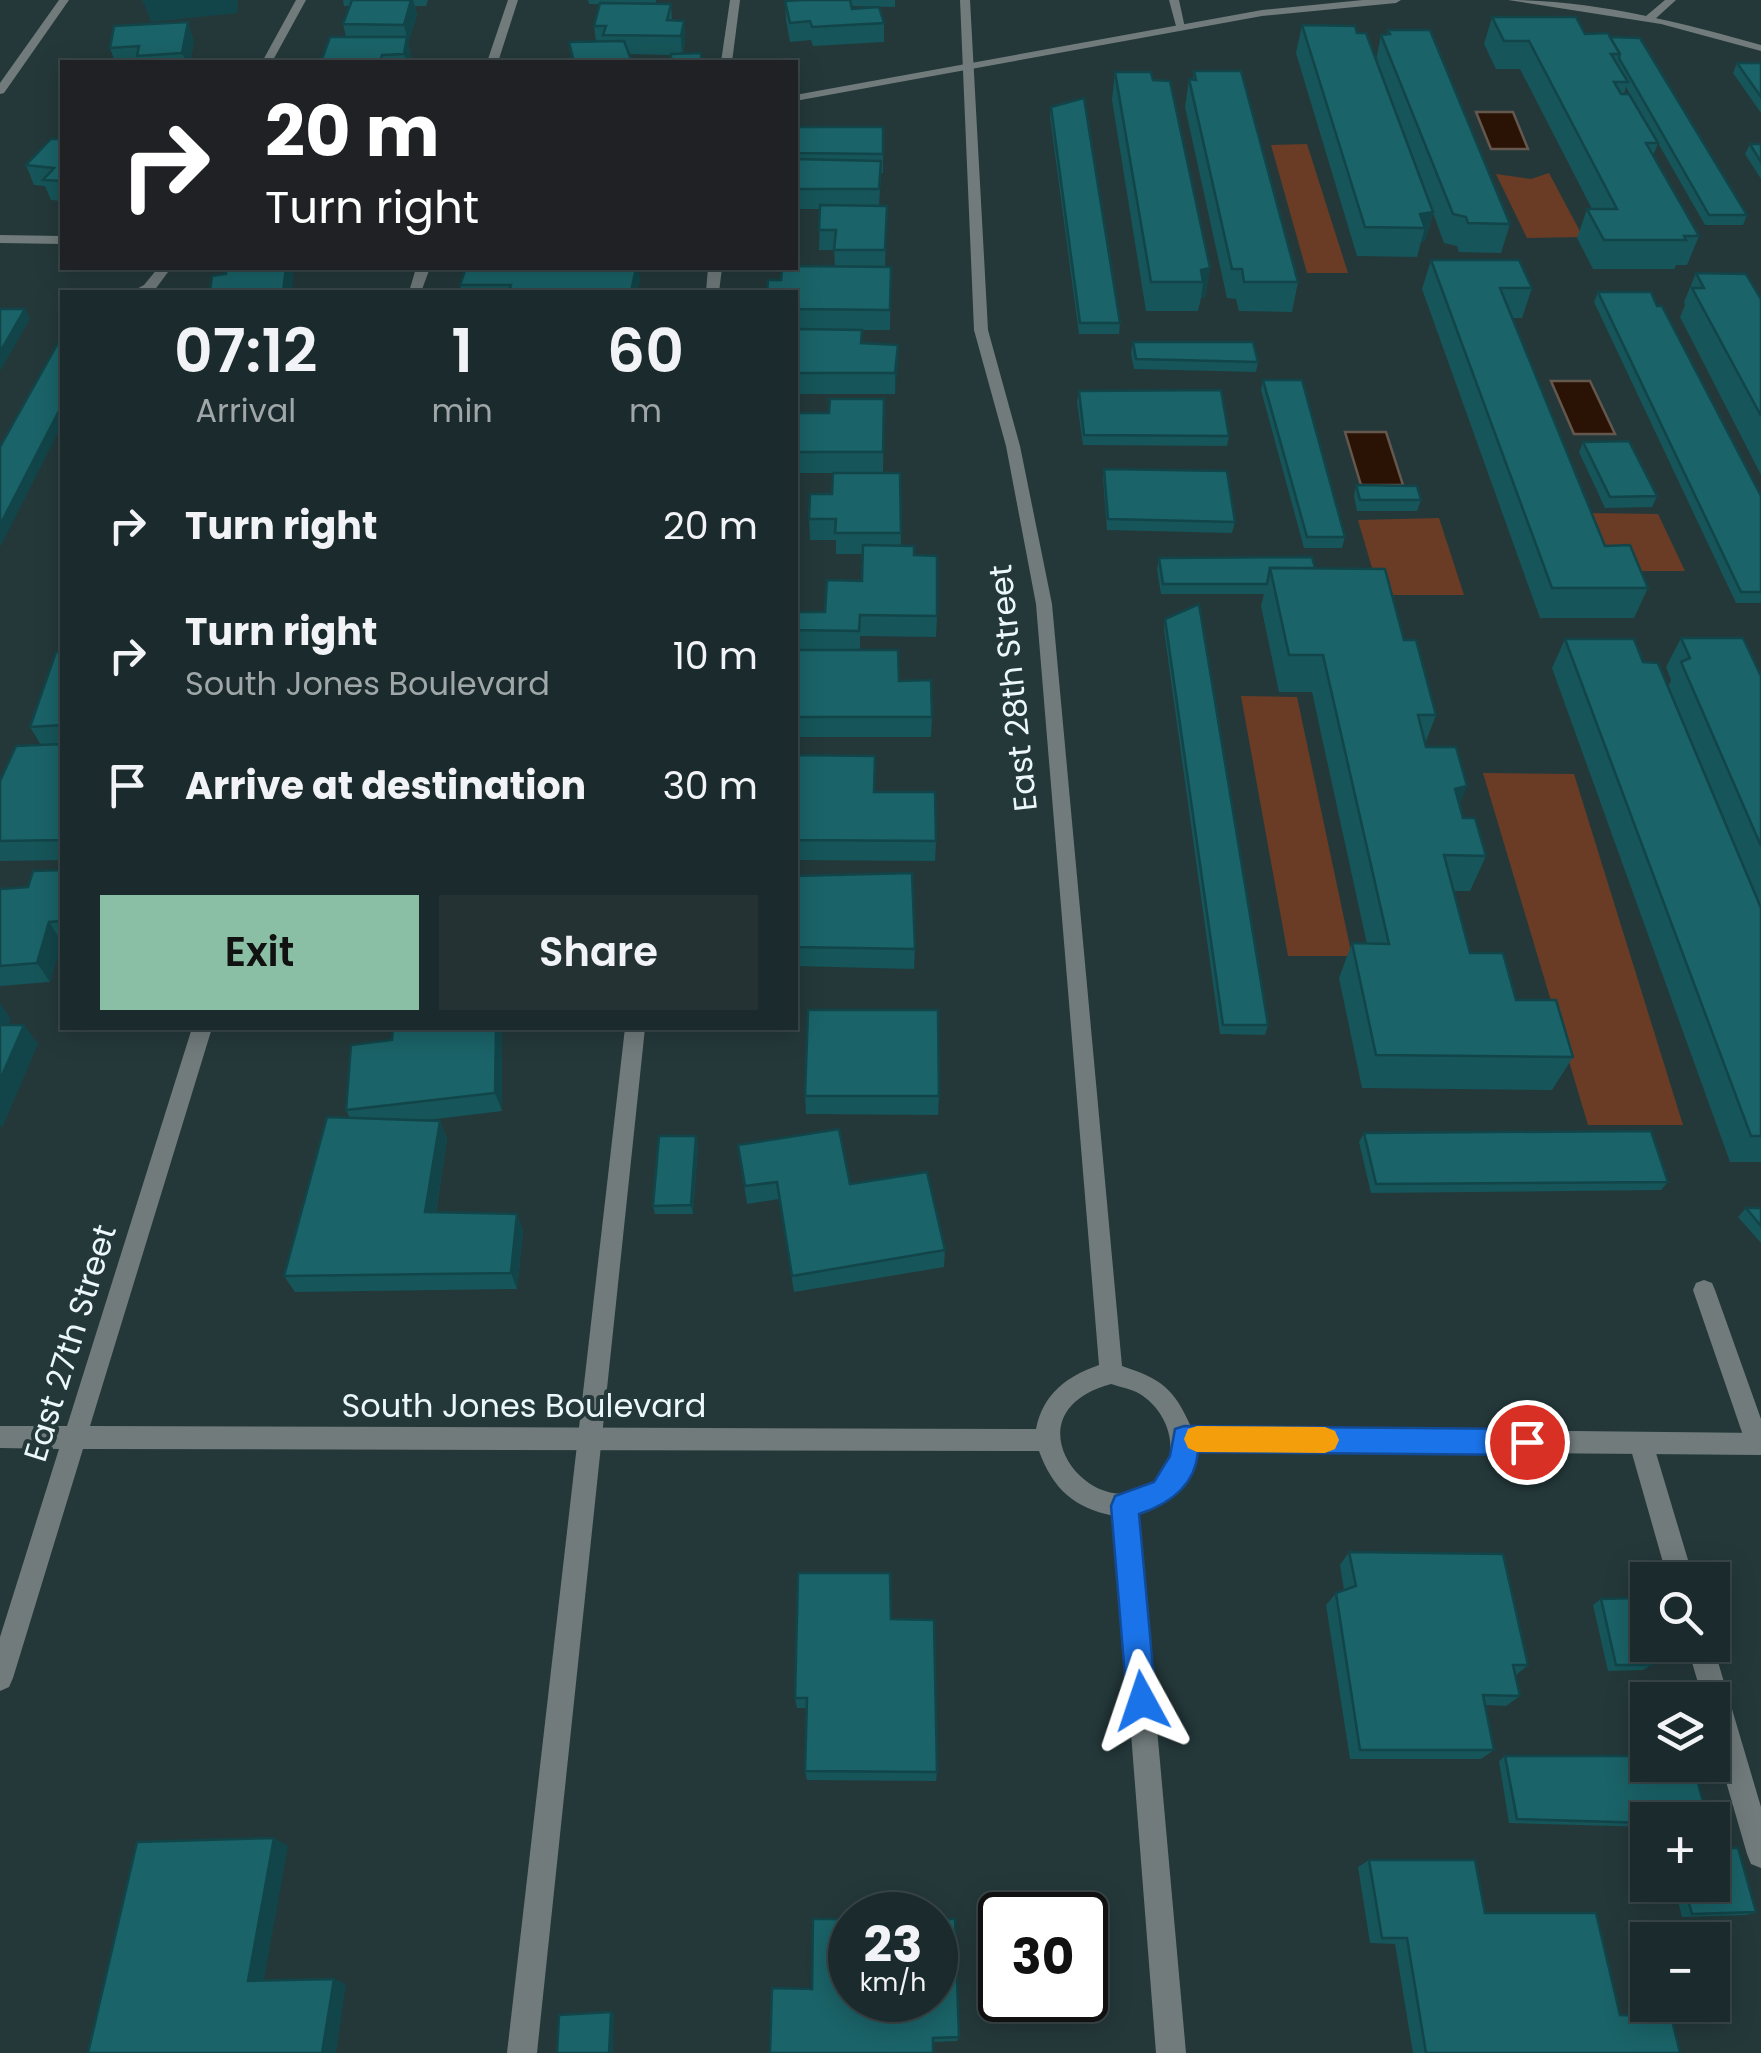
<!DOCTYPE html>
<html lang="en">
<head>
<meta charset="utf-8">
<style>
  body { margin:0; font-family:Poppins,sans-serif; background:#243234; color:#f1f3f6; height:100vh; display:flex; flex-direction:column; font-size:38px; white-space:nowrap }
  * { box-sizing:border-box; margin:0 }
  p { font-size:32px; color:#a0a7a9 }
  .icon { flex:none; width:55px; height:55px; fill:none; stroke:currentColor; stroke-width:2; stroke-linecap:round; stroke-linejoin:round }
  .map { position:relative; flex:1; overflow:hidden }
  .drawer { position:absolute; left:60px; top:290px; width:738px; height:740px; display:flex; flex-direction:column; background:#1b2a2c; border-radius:0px; box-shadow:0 5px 25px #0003,0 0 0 2px #394648 }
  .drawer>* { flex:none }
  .guide { position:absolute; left:60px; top:60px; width:738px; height:210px; border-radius:0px; box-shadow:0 5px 25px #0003,0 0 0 2px #394648; background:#202124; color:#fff; overflow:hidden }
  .fabs { position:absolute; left:1630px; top:1562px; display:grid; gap:20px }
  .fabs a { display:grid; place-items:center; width:100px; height:100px; border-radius:0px; background:#1b2a2c; box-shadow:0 5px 25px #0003,0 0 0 2px #394648; font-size:50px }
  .speed { position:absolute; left:828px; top:1892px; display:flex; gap:20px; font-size:50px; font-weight:700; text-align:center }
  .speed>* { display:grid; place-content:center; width:130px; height:130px; border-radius:50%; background:#1b2a2c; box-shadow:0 5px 25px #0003,0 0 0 2px #394648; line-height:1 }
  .speed small { font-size:25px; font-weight:400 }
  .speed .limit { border:5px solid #111; border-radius:15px; background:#fff; color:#111 }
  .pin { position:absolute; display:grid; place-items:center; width:85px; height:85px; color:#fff; margin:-42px; border:5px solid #fff; border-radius:50%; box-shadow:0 2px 10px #0007 }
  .me { position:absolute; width:110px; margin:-55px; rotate:355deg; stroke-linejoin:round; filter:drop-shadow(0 0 8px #0008) }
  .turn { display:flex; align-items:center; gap:35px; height:210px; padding:0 40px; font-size:45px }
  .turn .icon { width:130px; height:130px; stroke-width:2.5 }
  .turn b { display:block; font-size:70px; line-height:85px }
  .eta { display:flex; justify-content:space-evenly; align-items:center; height:170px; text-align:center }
  .eta b { font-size:60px; font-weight:600; line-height:70px }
  .primary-button { display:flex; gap:20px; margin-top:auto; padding:20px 40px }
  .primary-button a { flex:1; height:115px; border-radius:0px; background:#8abfa5; color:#111; font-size:40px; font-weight:600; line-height:115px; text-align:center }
  .primary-button a+a { background:#243234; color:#f1f3f6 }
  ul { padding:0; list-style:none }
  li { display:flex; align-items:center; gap:30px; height:130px; padding:0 40px }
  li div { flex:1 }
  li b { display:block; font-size:38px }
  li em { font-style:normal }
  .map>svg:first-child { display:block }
  .green { fill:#6a3c25 }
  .water { fill:#2a1205; stroke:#64574e; stroke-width:2.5 }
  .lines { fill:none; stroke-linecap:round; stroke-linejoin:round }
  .service { fill:#717b7c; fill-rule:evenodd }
  .minor { fill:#717b7c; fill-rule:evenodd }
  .tertiary { fill:#717b7c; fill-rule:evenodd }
  .wall { fill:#165559; fill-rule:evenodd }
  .shaded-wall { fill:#124549 }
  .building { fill:#1a6368; stroke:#124549; stroke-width:2.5 }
  .route { fill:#1a73e8; stroke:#114b97; stroke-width:2.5 }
  .slow { fill:#f59e0b }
  .labels { text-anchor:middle; stroke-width:8; stroke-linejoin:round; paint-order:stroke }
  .street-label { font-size:32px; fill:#ebf7f8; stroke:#24383a }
</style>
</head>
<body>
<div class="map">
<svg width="1761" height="2053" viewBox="0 0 1761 2053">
  <rect width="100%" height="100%" fill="#24383a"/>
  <g class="green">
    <path d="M1307 144 1348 273H1307L1271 145Z"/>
    <path d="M1549 173 1583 237 1527 238 1496 174 1531 179Z"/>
    <path d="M1586 513 1658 514 1685 571H1609Z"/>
    <path d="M1439 518 1464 595H1380L1358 520Z"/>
    <path d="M1241 696 1297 697 1352 956H1288Z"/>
    <path d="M1483 773 1574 774 1683 1125H1588Z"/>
  </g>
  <g class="water">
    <path d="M1476 112H1513L1528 149H1491Z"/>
    <path d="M1551 381H1590L1615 434H1574Z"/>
    <path d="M1345 432H1386L1403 485H1361Z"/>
  </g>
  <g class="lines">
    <g class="service">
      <path d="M296 0H306L272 62H262Z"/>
      <path d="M730 0H740L732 62H721Z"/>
      <path d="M1169 0H1179L1185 28 1176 26Z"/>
      <path d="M158 268H171L154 291 131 292 144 285Z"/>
      <path d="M708 268H722L719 292H706Z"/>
      <path d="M625 1028H645L537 2053H507Z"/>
      <path d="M1704 1280 1712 1283 1715 1290 1761 1419V1454L1758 1455 1750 1452 1746 1444 1693 1290 1696 1283Z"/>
      <path d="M1641 1432 1649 1435 1653 1443 1694 1580H1668L1629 1443 1633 1435Z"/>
      <path d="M1687 1645H1713L1761 1807V1868L1751 1864 1747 1854 1712 1733V1700H1703Z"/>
    </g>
    <g class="minor">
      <path d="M59 0H69L4 93 0 94V83Z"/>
      <path d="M508 0H518L498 62H487Z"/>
      <path d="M960 0H970L988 330 1020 446 1052 604 1122 1366C1161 1379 1174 1388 1191 1427L1761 1433V1455L1193 1450C1193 1483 1168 1507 1138 1515L1186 2053H1156L1114 1516C1074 1508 1053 1489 1039 1451L83 1449 13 1678 9 1687 0 1691V1637L59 1449 0 1448V1426H67L192 1028H212L90 1426 1036 1429C1043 1394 1067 1376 1099 1365L1036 604 1006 446 974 330ZM1111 1384C1120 1387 1132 1389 1140 1394 1169 1412 1183 1455 1156 1480 1097 1534 1000 1414 1111 1384Z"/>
      <path d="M1665 0H1676L1654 20H1646V16Z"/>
      <path d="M416 268H430L421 292H409Z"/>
    </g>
    <g class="tertiary">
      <path d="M1363 0H1401L1396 3 1262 16 795 101V95L1262 10Z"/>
      <path d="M1508 0C1594 0 1679 22 1761 45V51L1661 24Z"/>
      <path d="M0 235 62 236V244L0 243Z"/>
    </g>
  </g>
  <g class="wall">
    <path d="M343 0H428L426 6H415L417 15 408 43 411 56 410 62H321L346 37 343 24 350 6H344Z"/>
    <path d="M588 0H656V4H671L672 21H684L685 40 683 54 701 53 702 62 671 55 629 54 632 62H572L569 42H596L594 26 600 4H589Z"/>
    <path d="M802 0H895V7L851 6 852 9 884 23V42L813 46 811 40 790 42 786 20 785 1Z"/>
    <path d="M1492 17 1585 34 1608 33 1747 215 1743 225H1705L1658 143 1653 156 1699 236 1687 265H1676L1674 269H1593L1577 238 1587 209H1592L1520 69H1496L1484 44ZM1626 87 1655 138 1624 94Z"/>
    <path d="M1302 25 1357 33 1376 60 1381 35 1387 34 1388 30 1510 224 1501 253 1459 252 1457 246 1444 243 1433 213 1425 241 1421 242 1417 257 1357 256 1296 53Z"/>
    <path d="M194 41 190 62H115L110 48Z"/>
    <path d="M1737 63H1761V113L1733 73Z"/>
    <path d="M1194 71 1298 282 1292 312 1239 311 1236 299 1227 298 1185 107 1189 79 1193 80Z"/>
    <path d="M1115 72 1210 268 1205 297 1201 298 1198 311H1146L1112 100Z"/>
    <path d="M1051 107 1120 323 1119 334H1079L1050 117Z"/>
    <path d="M795 127H883V173H881L879 206H887L885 267H891L890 330H862V343L898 345 895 394H795V292L781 280 835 267 834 250H819L820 209H795Z"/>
    <path d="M62 139V201L51 200 45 186 34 185 26 165Z"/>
    <path d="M1750 144H1761V179L1745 154Z"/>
    <path d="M1431 260 1532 288 1522 318H1512L1605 546 1648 588 1634 618H1540L1422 289Z"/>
    <path d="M466 268H638L640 280 637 292H462L460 285Z"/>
    <path d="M1696 273 1761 299V475L1680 317 1685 305 1684 302Z"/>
    <path d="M1598 292 1657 306 1761 496V603H1736L1594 302Z"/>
    <path d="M1133 342 1258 362 1256 372 1134 369 1131 353Z"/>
    <path d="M1263 380 1345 537 1342 548H1304L1261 390Z"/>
    <path d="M1079 391 1229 436 1227 446 1083 445 1077 402Z"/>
    <path d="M884 399 883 473H900L901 545 914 555 937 616 936 637 860 636V650L899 681 932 717 931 737H795V630L825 612 862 581 863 554H836V540H810L809 519 832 494 869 473H795V413H829Z"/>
    <path d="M1583 442 1657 496 1652 507 1605 508 1579 452Z"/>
    <path d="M1104 469 1235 522 1232 533 1107 530 1103 479Z"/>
    <path d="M1356 485 1421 500 1417 511H1357L1354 496Z"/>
    <path d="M1159 558 1315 568 1404 640 1436 715 1425 744 1459 804 1463 818 1486 856 1470 891H1453L1470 953 1573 1057 1552 1090 1362 1088 1339 978 1352 943 1367 944 1312 692H1279L1261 606 1264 594H1161L1157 569Z"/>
    <path d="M1165 619 1268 1025 1265 1035 1220 1034 1164 630Z"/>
    <path d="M1681 638 1761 676V1162H1730L1552 668 1565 639 1643 662 1668 687 1671 680 1666 667Z"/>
    <path d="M62 651V860L0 861V781L41 745 30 727Z"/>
    <path d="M795 755 875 792 936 841 935 861 796 860Z"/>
    <path d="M62 870V941L50 982 0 986V889L28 887Z"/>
    <path d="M795 876 915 949 914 969 795 966Z"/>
    <path d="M502 1028V1111L420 1121H440L447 1139 436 1212 517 1214 523 1231 517 1289 295 1292 284 1276 350 1118 346 1110Z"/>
    <path d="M805 1096H939L938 1115 806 1114Z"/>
    <path d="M1364 1133 1668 1182 1661 1190 1371 1193 1359 1142Z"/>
    <path d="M698 1145 693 1214H655L653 1206Z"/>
    <path d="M738 1145 850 1184 945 1250 944 1267 794 1292 779 1199 747 1204Z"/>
    <path d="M1746 1208H1761V1243L1738 1217Z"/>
    <path d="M1349 1552 1528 1665 1516 1675 1520 1696 1506 1706 1485 1705 1494 1750 1481 1759H1350L1326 1605 1336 1593 1344 1590 1340 1565Z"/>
    <path d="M1601 1599 1651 1665 1643 1670 1608 1671 1593 1605Z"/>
    <path d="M891 1619 937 1772 936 1781 807 1780 805 1771 807 1708H797L795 1698Z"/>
    <path d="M1505 1756 1648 1820V1827L1509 1823 1499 1761Z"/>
    <path d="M1369 1860 1485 1913 1620 2015 1680 2053H1413L1395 1944 1370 1943 1358 1867Z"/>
    <path d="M1674 1885H1712L1756 1912 1746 1915 1682 1917Z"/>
    <path d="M812 1989 959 2037 957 2041 933 2042Z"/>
  </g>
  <g class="shaded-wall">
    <path d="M174 0H238V13L151 22 144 3Z"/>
    <path d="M411 0H413L417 15 408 43 411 56 410 62H406L404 54 407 38 404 25Z"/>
    <path d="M684 21 685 40 682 55 681 36Z"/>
    <path d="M188 22 194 41 190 62H186L182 53Z"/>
    <path d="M1433 212 1425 241 1421 242 1425 228 1420 214Z"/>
    <path d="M286 268H293L294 270 292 292H283Z"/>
    <path d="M636 268H638L640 280 637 292H631Z"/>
    <path d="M1210 268 1205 297 1201 298 1203 282 1201 270Z"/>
    <path d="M25 309 30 319 0 371V352Z"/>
    <path d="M898 345V365L895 394V373Z"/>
    <path d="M62 405V425L0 547V525Z"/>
    <path d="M1467 786 1452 823 1455 789Z"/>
    <path d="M49 922 62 942 50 982 37 963Z"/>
    <path d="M0 1003 11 1019 1 1043 0 1041Z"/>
    <path d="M24 1025 38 1044 2 1128 0 1125V1080Z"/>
    <path d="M496 1028H502V1111L495 1093Z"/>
    <path d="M440 1121 447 1139 433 1229 425 1212Z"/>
    <path d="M696 1136 698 1145 693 1214 691 1205Z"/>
    <path d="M517 1214 523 1231 517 1289 511 1273Z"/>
    <path d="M274 1838 288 1846 263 1985 248 1981Z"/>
    <path d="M334 1979 346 1984 336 2053H322Z"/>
    <path d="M611 2012 614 2014 613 2053H609Z"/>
  </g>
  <g class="building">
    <path d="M144 0H174L144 3Z"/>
    <path d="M352 0H411L404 25 343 24Z"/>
    <path d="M802 0H850L852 9 879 7 884 23 812 27 810 21 790 23 785 1Z"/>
    <path d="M600 3 671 4 667 20 684 21 681 36 603 35 606 26H594Z"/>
    <path d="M1492 17H1576L1585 34 1608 33 1620 54H1611L1628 82H1614L1621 94H1629L1658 143H1646L1699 236H1684L1686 240H1604L1587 209H1617L1529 41H1504Z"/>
    <path d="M188 22 182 53 137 56 139 46 110 48 114 26Z"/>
    <path d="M1302 25 1355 26 1357 33H1366L1433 212 1420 214 1425 228 1365 227Z"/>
    <path d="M1388 30H1430L1510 224 1468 223 1466 217 1453 214 1381 35 1390 34Z"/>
    <path d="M330 37H407L404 54 382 55 380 62H321Z"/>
    <path d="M1610 37 1640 38 1747 215H1709L1619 58 1620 54Z"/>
    <path d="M624 41 632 62H574L569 42Z"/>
    <path d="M701 53V62H671V54Z"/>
    <path d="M1737 63H1761V97Z"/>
    <path d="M1194 71H1241L1298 282H1244L1242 269H1232L1189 79 1196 80Z"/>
    <path d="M1115 72H1151L1153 80 1170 81 1210 268 1201 270 1203 282H1151Z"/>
    <path d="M1084 98 1120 323H1080L1051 107Z"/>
    <path d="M795 127H883V154L795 153Z"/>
    <path d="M51 139H62V181L43 180 54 168 26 165Z"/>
    <path d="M1750 144H1761V162Z"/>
    <path d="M795 159 881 161 879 189H795Z"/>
    <path d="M820 205 887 206 885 250H834L836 230H819Z"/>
    <path d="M1431 260H1519L1532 288H1500L1605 546 1630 545 1648 588H1552Z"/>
    <path d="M795 266 891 267 890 310 795 309V292H767L768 280H781L782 268H795Z"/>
    <path d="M226 268H286L283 292H210L212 276 226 274Z"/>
    <path d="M466 268H636L631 292H509L511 285H460Z"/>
    <path d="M1696 273 1746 274 1761 299V416L1692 288H1704Z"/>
    <path d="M1598 292H1651L1657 306H1662L1761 496V592H1741Z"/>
    <path d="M0 309H25L0 352Z"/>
    <path d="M795 329 862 330 861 343 898 345 895 373H795Z"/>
    <path d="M62 336V405L0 525V447Z"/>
    <path d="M1133 342H1253L1258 362 1136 359Z"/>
    <path d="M1263 380H1302L1345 537H1307Z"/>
    <path d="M1221 390 1229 436 1084 435 1079 391Z"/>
    <path d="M830 399H884L883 452H795V413H829Z"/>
    <path d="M1629 441 1657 496 1610 497 1583 442Z"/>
    <path d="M1104 469 1227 471 1235 522 1108 519Z"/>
    <path d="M833 473H900L901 533H835L836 519H809L810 494H832Z"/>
    <path d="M1356 485 1417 486 1421 500H1360Z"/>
    <path d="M863 545 914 546V555L937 556V616L860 615 859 631 795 630V612H825L827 580 862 581Z"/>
    <path d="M1312 557 1315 568H1270L1267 584H1163L1159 558Z"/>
    <path d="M1270 568 1385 569 1404 640H1416L1436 715H1418L1426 747H1456L1467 786 1455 789 1463 818H1475L1486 856 1444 855 1470 953H1503L1516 1000H1556L1573 1057 1376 1055 1352 943 1389 944 1323 655H1289Z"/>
    <path d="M1199 604 1268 1025H1223L1165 619Z"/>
    <path d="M1681 638H1743L1761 676V846L1681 662 1690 658Z"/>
    <path d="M1565 639H1634L1643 662 1658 663 1761 908V1136H1751Z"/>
    <path d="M795 650H898L899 681 931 680 932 717H795Z"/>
    <path d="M62 651V725L30 727 56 652Z"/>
    <path d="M62 744V840L0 841V781L16 746Z"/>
    <path d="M795 755 875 756 874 792H935L936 841 795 840 798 796 795 795Z"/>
    <path d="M62 870V921L49 922 37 963 0 966V889L28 887 33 871Z"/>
    <path d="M912 873 915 949 795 947V876Z"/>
    <path d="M808 1010H938L939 1096H805Z"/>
    <path d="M0 1025H24L0 1080Z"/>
    <path d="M393 1028H496L495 1093 346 1110 351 1045 392 1040Z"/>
    <path d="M327 1117 440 1121 425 1212 517 1214 511 1273 284 1276Z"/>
    <path d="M839 1129 850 1184 927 1172 945 1250 792 1276 777 1182 745 1186 738 1145Z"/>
    <path d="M1651 1131 1668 1182 1376 1184 1364 1133Z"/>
    <path d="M659 1136H696L691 1205 653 1206Z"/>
    <path d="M1746 1208H1761V1226Z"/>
    <path d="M1349 1552 1503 1554 1528 1665H1513L1520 1696 1483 1695 1494 1750H1360L1336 1593 1356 1586Z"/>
    <path d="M798 1573H890L891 1619 934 1620 937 1772 805 1771 807 1698H795Z"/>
    <path d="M1633 1598 1651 1665H1616L1601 1599Z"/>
    <path d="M1505 1756H1648V1765H1693L1708 1820H1648V1823L1517 1819Z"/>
    <path d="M274 1838 248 1981 334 1979 322 2053H88L137 1842Z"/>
    <path d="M1712 1848H1738L1756 1912 1692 1914 1684 1885H1712Z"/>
    <path d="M1369 1860H1475L1485 1913H1596L1620 2015 1671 2016 1680 2053H1426L1407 1938H1382Z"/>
    <path d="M813 1919H850V2000H935V1919H955L959 2037 933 2038V2053H770L772 1988 812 1989Z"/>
    <path d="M611 2012 609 2053H557L559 2015Z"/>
  </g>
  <path class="route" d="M1184 1426 1527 1429 1537 1433 1541 1442 1537 1451 1527 1455 1198 1452C1195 1486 1169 1504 1139 1514L1156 1701 1152 1712 1142 1716 1131 1712 1127 1701 1111 1506 1115 1496 1154 1482 1170 1456 1175 1429Z"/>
  <path class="slow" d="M1197 1426 1325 1427 1335 1431 1339 1440 1335 1449 1325 1453 1197 1452 1188 1448 1184 1439 1188 1429Z"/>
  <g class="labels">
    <g class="street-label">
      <text transform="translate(1013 688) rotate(-96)" y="11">East 28th Street</text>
      <text transform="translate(70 1343) rotate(-73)" y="11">East 27th Street</text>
      <text x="524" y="1417">South Jones Boulevard</text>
    </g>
  </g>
</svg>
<div class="fabs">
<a><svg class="icon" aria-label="search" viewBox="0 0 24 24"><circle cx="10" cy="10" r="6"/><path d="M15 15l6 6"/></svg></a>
<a><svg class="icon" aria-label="layers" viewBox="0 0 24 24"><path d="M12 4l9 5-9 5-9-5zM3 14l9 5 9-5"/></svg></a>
<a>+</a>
<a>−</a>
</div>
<div class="speed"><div>23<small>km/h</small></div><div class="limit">30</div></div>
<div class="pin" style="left:1527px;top:1442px;background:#d93025"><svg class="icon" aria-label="arrive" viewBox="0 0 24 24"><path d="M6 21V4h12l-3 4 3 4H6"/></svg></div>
<svg class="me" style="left:1142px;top:1701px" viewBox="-20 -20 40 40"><path d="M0-17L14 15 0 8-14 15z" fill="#1a73e8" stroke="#fff" stroke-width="4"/></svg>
<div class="guide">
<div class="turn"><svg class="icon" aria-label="right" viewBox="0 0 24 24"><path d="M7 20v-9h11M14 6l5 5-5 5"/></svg><div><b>20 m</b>Turn right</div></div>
</div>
<section class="drawer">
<div class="eta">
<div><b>07:12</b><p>Arrival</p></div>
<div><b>1</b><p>min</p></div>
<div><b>60</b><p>m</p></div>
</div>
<ul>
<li><svg class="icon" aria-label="right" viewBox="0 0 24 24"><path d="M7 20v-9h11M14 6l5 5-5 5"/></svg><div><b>Turn right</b></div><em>20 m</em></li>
<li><svg class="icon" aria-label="right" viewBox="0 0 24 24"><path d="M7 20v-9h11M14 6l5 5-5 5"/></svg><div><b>Turn right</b><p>South Jones Boulevard</p></div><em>10 m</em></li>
<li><svg class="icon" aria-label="arrive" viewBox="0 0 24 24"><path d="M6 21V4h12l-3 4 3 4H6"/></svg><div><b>Arrive at destination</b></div><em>30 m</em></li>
</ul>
<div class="primary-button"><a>Exit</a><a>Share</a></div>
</section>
</div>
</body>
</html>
